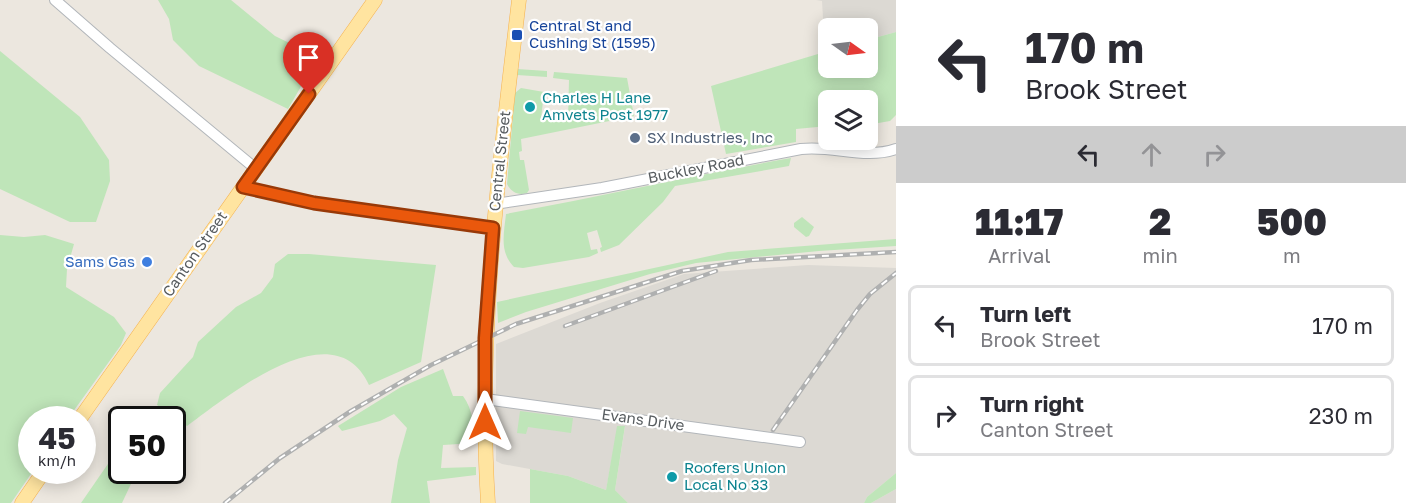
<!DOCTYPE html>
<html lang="en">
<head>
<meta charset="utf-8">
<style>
  body { margin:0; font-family:"Golos Text",sans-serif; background:#f7f7f7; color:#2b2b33; height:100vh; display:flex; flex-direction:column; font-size:22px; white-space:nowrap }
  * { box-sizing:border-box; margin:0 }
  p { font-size:20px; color:#7c7c81 }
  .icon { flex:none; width:33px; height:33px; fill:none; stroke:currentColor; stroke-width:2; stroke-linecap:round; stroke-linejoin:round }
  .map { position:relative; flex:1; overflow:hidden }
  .side { display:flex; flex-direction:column; background:#fff; width:510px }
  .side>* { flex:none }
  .guide { background:#fff; color:#2b2b33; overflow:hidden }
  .needle { width:39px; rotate:104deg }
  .fabs { position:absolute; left:818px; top:18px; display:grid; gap:12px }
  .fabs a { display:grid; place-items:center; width:60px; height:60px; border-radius:9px; background:#fff; box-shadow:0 3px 15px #0003; font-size:30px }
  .speed { position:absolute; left:18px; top:406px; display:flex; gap:12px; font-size:30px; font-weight:700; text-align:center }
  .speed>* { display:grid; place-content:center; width:78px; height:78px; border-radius:50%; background:#fff; box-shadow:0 3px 15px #0003; line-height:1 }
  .speed small { font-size:15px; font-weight:400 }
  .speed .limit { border:3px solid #111; border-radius:9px; background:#fff; color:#111 }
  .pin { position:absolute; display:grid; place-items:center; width:51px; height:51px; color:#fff; margin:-62px -26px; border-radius:50% 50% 50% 0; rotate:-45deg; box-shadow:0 0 6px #0007 }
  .pin .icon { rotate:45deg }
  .me { position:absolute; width:66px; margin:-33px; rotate:0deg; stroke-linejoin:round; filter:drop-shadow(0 0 4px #0008) }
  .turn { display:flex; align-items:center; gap:21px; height:126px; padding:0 30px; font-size:27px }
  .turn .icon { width:78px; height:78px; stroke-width:2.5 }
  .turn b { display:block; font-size:42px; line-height:51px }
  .lanes { display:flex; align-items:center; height:57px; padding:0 30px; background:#0003; justify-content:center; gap:30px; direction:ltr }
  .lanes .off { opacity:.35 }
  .eta { display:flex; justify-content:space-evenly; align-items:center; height:102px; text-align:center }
  .eta b { font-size:36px; font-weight:800; line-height:42px }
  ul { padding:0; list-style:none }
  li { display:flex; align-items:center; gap:18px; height:81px; margin:0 12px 9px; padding:0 18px; border:3px solid #e1e1e2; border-radius:9px }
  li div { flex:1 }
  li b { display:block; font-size:22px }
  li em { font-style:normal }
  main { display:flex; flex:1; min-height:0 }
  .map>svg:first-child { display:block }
  .industrial { fill:#dcd9d3 }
  .green { fill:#bfe5b9 }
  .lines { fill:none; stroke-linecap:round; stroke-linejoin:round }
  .minor-casing { stroke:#b2b6ba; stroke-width:12 }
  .major-casing { stroke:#f5b24f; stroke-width:15 }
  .minor { stroke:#fff; stroke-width:10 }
  .major { stroke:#ffe4a0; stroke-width:14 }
  .rail-casing { stroke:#afb0b0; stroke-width:4.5 }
  .rail { stroke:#fff; stroke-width:2; stroke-dasharray:7; stroke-linecap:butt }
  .route-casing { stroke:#983908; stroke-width:15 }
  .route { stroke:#ea580c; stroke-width:10 }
  .transit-dot { fill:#1a4fb4; stroke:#fff; stroke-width:2 }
  .culture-dot { fill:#0f9aa8; stroke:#fff; stroke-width:2 }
  .service-dot { fill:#5c6f8a; stroke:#fff; stroke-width:2 }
  .shop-dot { fill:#3f7fe0; stroke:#fff; stroke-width:2 }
  .labels { text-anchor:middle; stroke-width:4.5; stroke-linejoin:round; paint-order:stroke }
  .transit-label { font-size:15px; fill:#164399; stroke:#fff; text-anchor:start }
  .culture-label { font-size:15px; fill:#0d838f; stroke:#fff; text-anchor:start }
  .service-label { font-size:15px; fill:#4e5e75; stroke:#fff; text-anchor:start }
  .street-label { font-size:15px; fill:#585d60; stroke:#fff }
  .shop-label { font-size:15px; fill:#366cbe; stroke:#fff; text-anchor:end }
</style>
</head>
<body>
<main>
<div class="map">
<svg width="896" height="503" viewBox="0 0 896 503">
  <rect width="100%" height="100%" fill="#ece7df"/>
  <g class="industrial">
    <path d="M816 0H896V32L867 40V28H828V51L825 52 822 1Z"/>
    <path d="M808 265 896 268V473L867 497 864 503H628L615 490 625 427 618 426 606 490 568 476 502 464 496 461V344L600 303 684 274Z"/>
    <path d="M896 489V503H871Z"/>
  </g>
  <g class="green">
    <path d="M158 0H231L275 36 318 57 288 109 199 66 173 40 169 19Z"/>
    <path d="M896 32V115L890 121 867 125V100H828V126L796 129V142L726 154 711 86 828 51V68H867V40Z"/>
    <path d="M0 51 80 117 109 160 110 181 96 222H70L0 189Z"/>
    <path d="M517 69 547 71V77L517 75Z"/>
    <path d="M554 72 627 78 634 116 521 139 522 151 519 152 520 160H524L529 190 527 193C518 196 511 192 507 184L515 93 521 88 544 92 541 119 568 120 569 80 553 78Z"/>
    <path d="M791 158 789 166 675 186 663 202 619 245 601 252 600 248 602 247 597 230 587 233 591 250 597 249 598 253 589 257 523 268 514 267C499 252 504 233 506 214 601 196 696 175 791 158Z"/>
    <path d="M802 217 814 227 809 236 806 237 794 227V223Z"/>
    <path d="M0 235 24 237 45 235 74 244 67 269 66 287 114 317 126 333 121 345 67 420H32L33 471 11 503H0Z"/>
    <path d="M896 239V246L819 251 696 263 650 274 526 312 498 323 497 302 728 252Z"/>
    <path d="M288 254H309L436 265 421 362 369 385C334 308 228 396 187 426L157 405 160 393 193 357 198 342 236 307 261 293 273 277 275 264Z"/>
    <path d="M443 369 453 396H463C473 410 474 426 475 443L443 445 441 468 476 467V475L427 481 430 503H391L398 460 407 428 394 414 380 421 342 431 338 426 401 387Z"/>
    <path d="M520 411 573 418 571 433 528 427 526 434 517 433Z"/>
    <path d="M617 426H625L615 490 628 503H530V469L568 476 606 490Z"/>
    <path d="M121 445 122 471H137L122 503H81Z"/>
    <path d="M896 473V489L871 503H864L867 497Z"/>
  </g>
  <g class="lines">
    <defs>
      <g id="minor">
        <path d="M55 0 110 48 256 169"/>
        <path d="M243 187 314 203 493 228"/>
        <path d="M495 204 602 188 801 149C834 145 864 160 896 149"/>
        <path d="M485 399 800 442"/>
      </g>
      <g id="major">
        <path d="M79 420 375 0"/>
        <path d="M22 503 44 471"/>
        <path d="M488 503C477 333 499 168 519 0"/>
      </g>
    </defs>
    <use href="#minor" class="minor-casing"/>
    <use href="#major" class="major-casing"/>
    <use href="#minor" class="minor"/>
    <use href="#major" class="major"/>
    <defs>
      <g id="rail">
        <path d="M565 326 716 271"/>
        <path d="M773 430 857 310 870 294 896 273"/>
        <path d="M225 503 280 458 351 411 431 365 516 324 682 271 751 260 896 252"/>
      </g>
    </defs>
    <use href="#rail" class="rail-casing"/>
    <use href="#rail" class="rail"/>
  </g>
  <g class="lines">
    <defs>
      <path id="route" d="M309 94 243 187 314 203 493 228 485 338V422"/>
    </defs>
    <use href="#route" class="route-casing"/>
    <use href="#route" class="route"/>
  </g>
  <rect class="transit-dot" x="511" y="29" width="12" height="12" rx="3"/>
  <g class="culture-dot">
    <circle cx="530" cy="107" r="6"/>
    <circle cx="672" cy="477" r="6"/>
  </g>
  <circle class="service-dot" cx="635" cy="138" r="6"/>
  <circle class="shop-dot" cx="147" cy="262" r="6"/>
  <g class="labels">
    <g class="transit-label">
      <text x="529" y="31">Central St and<tspan x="529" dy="17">Cushing St (1595)</tspan></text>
    </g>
    <g class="culture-label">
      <text x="542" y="103">Charles H Lane<tspan x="542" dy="17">Amvets Post 1977</tspan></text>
      <text x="684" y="473">Roofers Union<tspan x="684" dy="17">Local No 33</tspan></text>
    </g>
    <g class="service-label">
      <text x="647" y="143">SX Industries, Inc</text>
    </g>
    <g class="street-label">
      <text transform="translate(500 161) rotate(-84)" y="5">Central Street</text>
      <text transform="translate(696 169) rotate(-11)" y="5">Buckley Road</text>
      <text transform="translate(195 254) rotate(-55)" y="5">Canton Street</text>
      <text transform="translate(643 420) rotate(8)" y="5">Evans Drive</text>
    </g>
    <g class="shop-label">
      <text x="135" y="267">Sams Gas</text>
    </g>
  </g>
</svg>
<div class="fabs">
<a><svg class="needle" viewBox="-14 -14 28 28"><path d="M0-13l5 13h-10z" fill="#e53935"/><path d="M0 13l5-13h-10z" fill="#7c7c81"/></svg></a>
<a><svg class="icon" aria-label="layers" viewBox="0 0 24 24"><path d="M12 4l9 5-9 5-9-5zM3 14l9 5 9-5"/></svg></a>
</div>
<div class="speed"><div>45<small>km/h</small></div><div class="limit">50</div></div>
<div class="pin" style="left:309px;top:94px;background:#d93025"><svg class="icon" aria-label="arrive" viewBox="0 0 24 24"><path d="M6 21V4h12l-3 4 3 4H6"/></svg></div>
<svg class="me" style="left:485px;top:422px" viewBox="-20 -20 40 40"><path d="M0-17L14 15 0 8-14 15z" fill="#ea580c" stroke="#fff" stroke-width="4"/></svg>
</div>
<section class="side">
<div class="guide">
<div class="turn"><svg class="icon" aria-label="left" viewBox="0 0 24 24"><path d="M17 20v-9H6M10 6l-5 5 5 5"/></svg><div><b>170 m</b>Brook Street</div></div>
<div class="lanes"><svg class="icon" aria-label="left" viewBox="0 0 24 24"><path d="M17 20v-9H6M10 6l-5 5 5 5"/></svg><svg class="icon off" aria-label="ahead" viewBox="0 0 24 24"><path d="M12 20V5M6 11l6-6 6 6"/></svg><svg class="icon off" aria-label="right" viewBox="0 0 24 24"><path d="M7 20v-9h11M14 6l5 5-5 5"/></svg></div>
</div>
<div class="eta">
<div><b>11:17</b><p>Arrival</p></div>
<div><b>2</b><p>min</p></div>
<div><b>500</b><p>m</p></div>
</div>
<ul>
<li><svg class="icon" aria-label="left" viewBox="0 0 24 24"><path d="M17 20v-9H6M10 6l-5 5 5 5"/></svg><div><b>Turn left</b><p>Brook Street</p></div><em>170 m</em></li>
<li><svg class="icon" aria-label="right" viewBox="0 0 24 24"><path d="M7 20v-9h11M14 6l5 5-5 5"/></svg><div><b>Turn right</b><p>Canton Street</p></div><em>230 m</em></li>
</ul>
</section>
</main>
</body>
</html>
